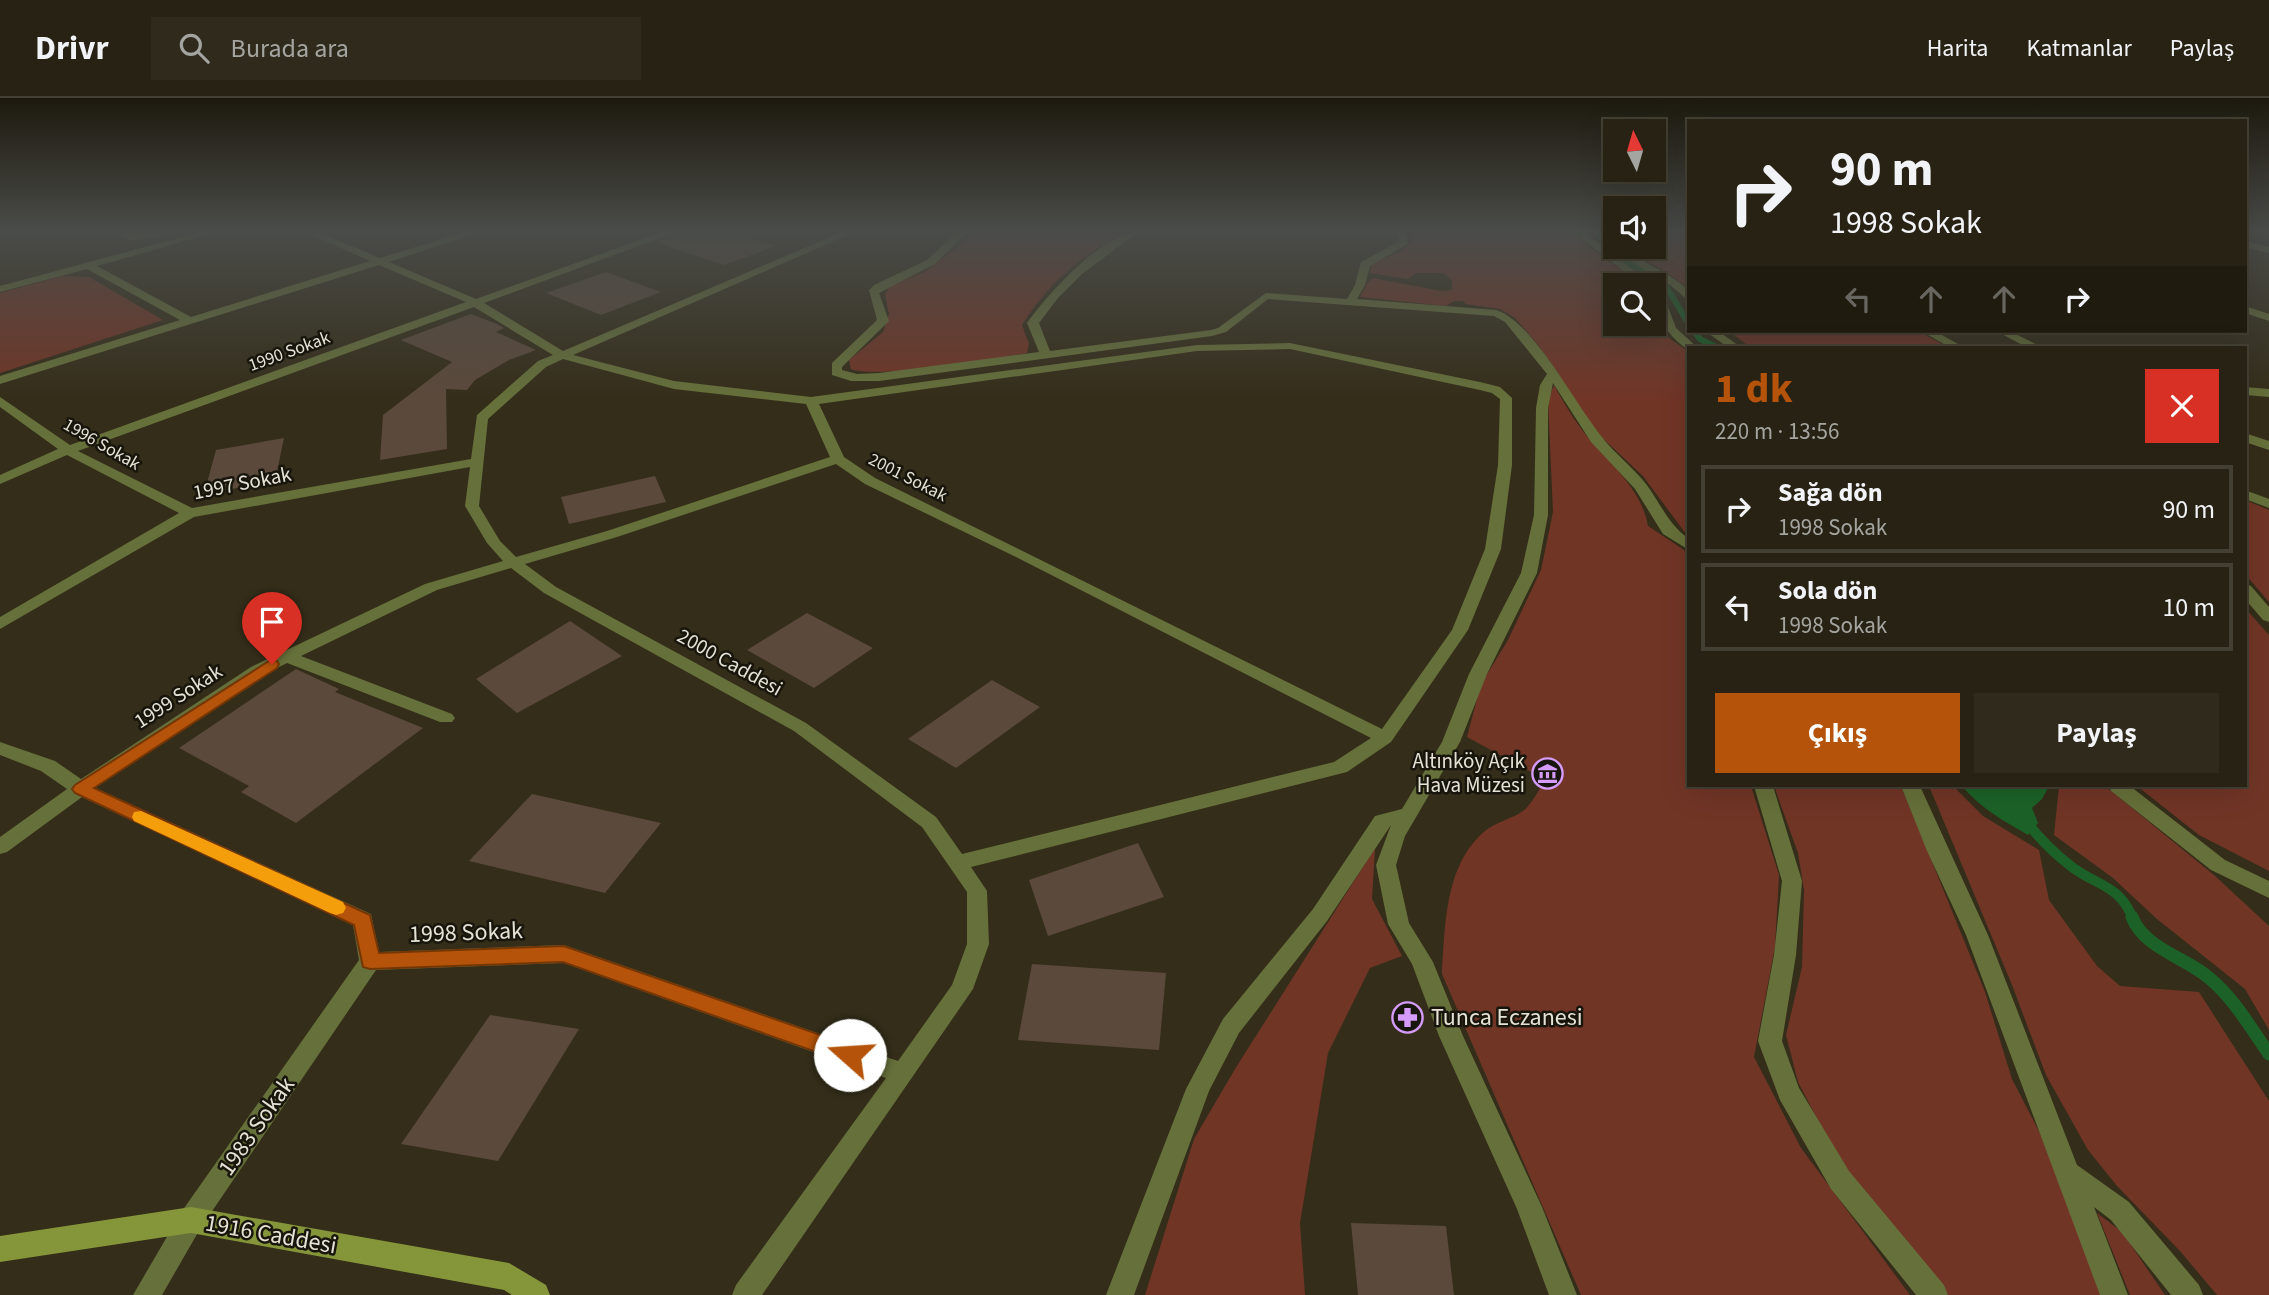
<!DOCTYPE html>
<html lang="tr">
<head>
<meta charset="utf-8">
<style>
  body { margin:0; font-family:"Source Sans 3",sans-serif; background:#2f2a1c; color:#f1f3f6; height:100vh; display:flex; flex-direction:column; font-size:26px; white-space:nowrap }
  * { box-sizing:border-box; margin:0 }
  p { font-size:23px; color:#a4a4a0 }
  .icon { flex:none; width:38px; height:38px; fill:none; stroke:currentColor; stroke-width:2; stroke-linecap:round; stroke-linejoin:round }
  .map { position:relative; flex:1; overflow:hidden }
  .panel { position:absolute; left:1687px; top:248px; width:560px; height:441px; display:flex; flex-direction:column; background:#272213; border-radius:0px; box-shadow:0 7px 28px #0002,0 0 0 2px #433f33 }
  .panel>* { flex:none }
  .banner { position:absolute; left:1687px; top:21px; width:560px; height:214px; border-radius:0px; box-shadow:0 7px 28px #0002,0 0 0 2px #433f33; background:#272213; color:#f1f3f6; overflow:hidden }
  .needle { width:46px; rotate:355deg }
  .controls { position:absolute; left:1603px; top:21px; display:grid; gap:14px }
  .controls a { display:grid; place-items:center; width:63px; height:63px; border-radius:0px; background:#272213; box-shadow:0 7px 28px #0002,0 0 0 2px #433f33; font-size:35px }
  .pin { position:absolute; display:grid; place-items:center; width:60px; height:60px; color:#fff; margin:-72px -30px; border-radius:50% 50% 50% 0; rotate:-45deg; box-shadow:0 0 7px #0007 }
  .pin .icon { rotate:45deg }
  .me { position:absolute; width:77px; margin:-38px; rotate:289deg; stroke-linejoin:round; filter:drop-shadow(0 0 5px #0008) }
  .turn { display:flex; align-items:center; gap:24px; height:147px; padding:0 28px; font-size:32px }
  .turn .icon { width:91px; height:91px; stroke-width:2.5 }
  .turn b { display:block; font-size:49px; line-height:60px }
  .lanes { display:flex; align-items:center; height:66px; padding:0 28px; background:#0003; justify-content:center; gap:35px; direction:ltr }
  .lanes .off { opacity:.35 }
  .round { display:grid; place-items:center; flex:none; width:74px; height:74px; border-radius:0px; background:#2f2a1c }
  .summary { display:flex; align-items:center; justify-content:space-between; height:119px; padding:0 28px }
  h1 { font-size:42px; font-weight:700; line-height:52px; color:#b45309 }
  .primary-button { display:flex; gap:14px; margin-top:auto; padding:14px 28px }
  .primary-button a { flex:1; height:80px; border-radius:0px; background:#b45309; color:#fff; font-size:28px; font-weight:700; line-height:80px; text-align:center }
  .primary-button a+a { background:#2f2a1c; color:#f1f3f6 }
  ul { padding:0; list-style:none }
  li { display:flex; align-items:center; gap:21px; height:88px; margin:0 14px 10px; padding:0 14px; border:4px solid #433f33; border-radius:0px }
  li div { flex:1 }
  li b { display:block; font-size:26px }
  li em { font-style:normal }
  header { display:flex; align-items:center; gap:42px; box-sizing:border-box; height:98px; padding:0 35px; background:#272213; border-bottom:2px solid #433f33 }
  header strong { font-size:33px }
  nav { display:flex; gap:38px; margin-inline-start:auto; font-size:24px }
  .search { width:490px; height:63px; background:#2f2a1c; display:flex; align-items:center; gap:18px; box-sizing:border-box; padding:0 24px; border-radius:0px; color:#a4a4a0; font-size:26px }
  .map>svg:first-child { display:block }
  .green { fill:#713526 }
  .water { fill:#1c6228 }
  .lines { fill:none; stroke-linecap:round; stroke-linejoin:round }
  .stream-far2 { stroke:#1c6228; stroke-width:6 }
  .stream-far1 { stroke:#1c6228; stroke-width:10 }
  .stream { stroke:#1c6228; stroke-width:13 }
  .building { fill:#5b493b }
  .lane { fill:#66703a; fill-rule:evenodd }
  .street { fill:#66703a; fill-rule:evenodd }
  .secondary { fill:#859539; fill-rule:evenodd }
  .route { fill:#b45309; stroke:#753606; stroke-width:2 }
  .slow { fill:#f59e0b }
  .labels { text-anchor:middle; stroke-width:5; stroke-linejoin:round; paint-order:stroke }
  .far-street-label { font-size:18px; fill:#e5e1d5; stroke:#18150d }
  .street-label { font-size:21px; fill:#e5e1d5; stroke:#18150d }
  .poi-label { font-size:21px; fill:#e5e1d5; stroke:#18150d; text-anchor:end }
  .near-street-label { font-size:24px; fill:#e5e1d5; stroke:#18150d }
  .near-poi-label { font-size:24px; fill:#e5e1d5; stroke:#18150d; text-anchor:start }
</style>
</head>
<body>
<header>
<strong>Drivr</strong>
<div class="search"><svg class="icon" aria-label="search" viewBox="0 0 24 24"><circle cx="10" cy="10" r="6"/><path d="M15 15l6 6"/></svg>Burada ara</div>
<nav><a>Harita</a><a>Katmanlar</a><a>Paylaş</a></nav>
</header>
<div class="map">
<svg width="2269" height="1197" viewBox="0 0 2269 1197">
  <rect width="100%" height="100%" fill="#342d19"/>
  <g class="green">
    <path d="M978 134H1124C1081 158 1048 185 1022 227L1029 246 1027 255C995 262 877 281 851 271L849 262 883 234 889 216 885 197 889 189 924 174Z"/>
    <path d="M1409 134H1573L1606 162 1638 181 1642 187H1615V226H1654V205L1669 240 1689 254V440L1643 378 1597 335 1539 248 1515 220 1500 211 1466 206 1463 203H1454L1446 208 1360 199 1368 184 1373 180 1441 193 1452 192V183L1444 175H1416L1408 181 1370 175 1372 166 1403 152 1414 141Z"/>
    <path d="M1654 134H1689V192C1671 173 1642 165 1629 149H1654Z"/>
    <path d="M62 178 89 179 163 222 0 275V195Z"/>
    <path d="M1729 233H1918L1950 250H1751Z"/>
    <path d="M1554 287C1562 301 1570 316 1580 329 1603 361 1641 387 1648 428L1684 452 1689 465V688H1751L1779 777 1775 849 1754 959 1801 1050 1910 1197H1581L1442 876C1445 826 1445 762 1489 730 1500 723 1513 720 1523 713 1532 706 1539 691 1546 682L1467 639 1481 586 1508 542 1541 472 1553 414 1548 302Z"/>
    <path d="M2245 402 2269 412V504L2245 476Z"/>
    <path d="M2245 510 2269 537V773L2199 737 2137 688H2245Z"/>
    <path d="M1774 688H1901L1985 894 2012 981 2047 1049 2102 1197H1948L1837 1059 1798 984 1786 937 1802 869 1804 792 1798 755Z"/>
    <path d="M1929 688H1953L1983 718 2039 752 2049 802 2097 868 2120 888 2199 894 2269 1003V1197H2217L2180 1153 2117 1088 2088 1052 2046 977 2012 887Z"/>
    <path d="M2059 688H2105L2214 777 2269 828V932L2245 891 2157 821 2113 780 2054 737Z"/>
    <path d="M1375 750 1372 801 1402 858 1370 870 1328 955 1300 1125 1305 1197H1145L1194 1041 1235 971Z"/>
    <path d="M2097 1115 2122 1134 2165 1197H2130Z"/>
  </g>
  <path class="water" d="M1962 688H2047L2048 690 2042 701 2032 710 2038 725 2028 737C2004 723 1980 710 1962 688Z"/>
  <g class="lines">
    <g class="stream-far2">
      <path d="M1596 134 1609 151 1667 190 1689 226"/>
      <path d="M1694 233 1700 241 1718 250"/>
    </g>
    <path class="stream-far1" d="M2025 722C2038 739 2055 756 2072 769 2097 788 2120 787 2133 821"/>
    <path class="stream" d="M2132 819C2144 850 2184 859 2208 879 2234 900 2250 929 2269 956"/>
  </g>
  <g class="building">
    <path d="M678 134H733L776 148 724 167 656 144Z"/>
    <path d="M606 174 661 194 601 217 546 195Z"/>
    <path d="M471 216 497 226 504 230 496 234 536 252 509 262 475 282 467 292 446 291 447 351 380 362 383 317 452 264 401 242Z"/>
    <path d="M284 340 275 383 204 396 216 352Z"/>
    <path d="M655 378 666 404 569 426 561 399Z"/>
    <path d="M807 515 873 550 814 590 747 552Z"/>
    <path d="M570 523 622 558 517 615 476 581Z"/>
    <path d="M296 571 339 591 335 594 423 630 296 725 241 694 249 688 179 650Z"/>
    <path d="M992 582 1040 609 956 670 908 641Z"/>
    <path d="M532 696 661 725 605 795 469 763Z"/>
    <path d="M1138 745 1164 799 1048 838 1029 782Z"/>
    <path d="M1032 866 1166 875 1159 952 1018 942Z"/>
    <path d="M490 917 579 931 498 1063 401 1046Z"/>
    <path d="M1351 1125 1446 1128 1454 1197H1358Z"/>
  </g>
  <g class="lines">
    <g class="lane">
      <path d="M957 134H968L935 166 879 195 889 223 842 269V272L857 276 879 275 1039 254 1027 225C1047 197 1103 134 1138 134L1082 176 1058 200 1039 225 1050 253 1211 232 1218 230 1266 195 1347 201 1355 187 1361 164 1400 143 1395 134H1405L1408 146 1370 168 1365 187 1357 201 1496 212C1533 223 1576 308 1602 339 1615 356 1633 369 1646 386 1661 406 1668 426 1689 441V452L1663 436 1635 391 1591 344 1553 285 1548 310V417L1537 475 1487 576 1460 644 1405 738 1396 767 1409 825 1433 864 1463 938 1542 1109 1577 1197H1549L1517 1111 1439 938 1412 866 1388 826 1376 767 1391 727 1327 823 1239 935 1209 993 1134 1197H1106L1186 991 1223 921 1313 811 1375 718 1402 711 1442 644 1469 576 1521 475 1534 417 1536 310 1540 287 1547 276 1505 224 1494 218 1268 201 1226 234 1212 238 879 283H851L832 277V265L877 222 869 192 874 187 927 162Z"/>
      <path d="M1573 134H1584L1653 187H1642Z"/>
      <path d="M1605 134H1615V144L1612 143Z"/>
      <path d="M1616 149H1626C1644 168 1671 174 1689 193V203L1670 187 1633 165Z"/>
      <path d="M1654 190 1665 201 1676 230 1698 250 1688 252C1667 237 1653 216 1654 190Z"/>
      <path d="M1705 233H1718L1742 250H1729Z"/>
      <path d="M1921 233H1935L1965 250H1951Z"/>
      <path d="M2245 289 2269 291V299L2245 297Z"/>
      <path d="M2245 392 2269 401V410L2245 401Z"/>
      <path d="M2245 486 2251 488 2269 509V524L2263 522 2245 501Z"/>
      <path d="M1754 688H1773L1802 783 1796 857 1782 943 1799 990 1849 1073 1944 1187 1948 1197H1916L1831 1091 1780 1002 1758 943 1774 857 1782 783Z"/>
      <path d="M1901 688H1920L1988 837 2077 1067 2129 1104 2199 1187 2203 1197H2171L2111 1122 2094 1109 2128 1197H2100L1966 837 1927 753Z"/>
      <path d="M2109 688H2130L2225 762 2269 783V800L2211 772 2111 693Z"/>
    </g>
    <g class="street">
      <path d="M139 134 137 136 172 135 130 143 122 137 126 134Z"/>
      <path d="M201 134H217L97 168 191 219 370 163 305 134H318L380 160 465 134H480L389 164 476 201 662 134H676L484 205 563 253 842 134H855L573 257 674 283 811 299 1197 247 1290 245 1480 284 1500 289 1512 300V367L1501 451 1468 532 1391 644 1347 674 971 769 987 793 989 846 973 891 762 1197H732L736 1187 886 980 564 865 376 872 200 1131 162 1197H133L182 1113 359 862 353 827 82 699 7 754 0 756V739L67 691 41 673 0 657V644L55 663 81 681 251 569 425 486 503 463 487 445 465 408 470 369 194 419 0 531V519L179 415 67 357 0 386V377L58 351 0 309V299L70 347 466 204 379 167 0 286V278L180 222 87 171 0 194V188ZM474 209 553 257 538 263 477 317 471 361 192 410 78 353ZM1290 251 1480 292 1492 295 1500 301 1498 367 1485 451 1452 532 1382 631 875 380 844 359 819 306 1197 253ZM563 261 674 291 806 306 830 359 607 433 516 459 500 443 479 408 488 321 546 269ZM836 366 865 386 1014 458 1371 640 1334 664 962 756 936 719 806 625 556 489 525 466 617 439ZM511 470 544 495 794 633 922 729 967 794V846L952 887 898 963 564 847 379 854 371 816 95 690 263 577 287 565 440 624H452L455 620 452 616 301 558 437 492Z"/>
      <path d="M2245 143 2269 149V155L2245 149Z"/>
      <path d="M2245 208 2269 216V223L2245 215Z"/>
      <path d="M1996 233H2010L2043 250H2028Z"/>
      <path d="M2245 335 2269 343V352L2245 344Z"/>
    </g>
    <path class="secondary" d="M191 1109 509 1165 546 1187 550 1197H512L504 1192 191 1135 0 1164V1138Z"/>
  </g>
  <linearGradient id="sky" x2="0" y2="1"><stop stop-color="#1d190e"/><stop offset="0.44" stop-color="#4a4c49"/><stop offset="1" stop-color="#4a4c49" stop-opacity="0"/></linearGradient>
  <rect width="2269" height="302" fill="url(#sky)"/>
  <path class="route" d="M272 561 277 563 279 566 277 570 94 690 370 817 379 855 564 848 858 950 861 957 858 963 850 966 563 864 370 871 363 869 354 827 75 695 72 691 75 687Z"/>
  <path class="slow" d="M141 713 343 804 346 810 343 815 336 817 330 815 134 723 132 719 134 714Z"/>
  <defs>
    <symbol id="museum-ring" viewBox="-11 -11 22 22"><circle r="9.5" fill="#18150d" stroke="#d59bfa" stroke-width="1.5"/><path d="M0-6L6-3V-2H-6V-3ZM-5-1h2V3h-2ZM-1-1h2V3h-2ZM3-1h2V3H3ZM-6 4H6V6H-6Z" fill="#d59bfa"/></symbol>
    <symbol id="pharmacy-ring" viewBox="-11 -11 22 22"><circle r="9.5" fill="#18150d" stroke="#d59bfa" stroke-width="1.5"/><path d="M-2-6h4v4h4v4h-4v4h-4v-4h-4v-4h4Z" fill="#d59bfa"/></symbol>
  </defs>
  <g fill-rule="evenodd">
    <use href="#museum-ring" x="1530" y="658" width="35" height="35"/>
    <use href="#pharmacy-ring" x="1390" y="902" width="35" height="35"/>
  </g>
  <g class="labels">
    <g class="far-street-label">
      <text transform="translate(289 253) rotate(-20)" y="6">1990 Sokak</text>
      <text transform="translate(102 346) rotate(30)" y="6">1996 Sokak</text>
      <text transform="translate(908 379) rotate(27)" y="6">2001 Sokak</text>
    </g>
    <g class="street-label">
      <text transform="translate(242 385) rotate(-11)" y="7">1997 Sokak</text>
      <text transform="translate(730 564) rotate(29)" y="7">2000 Caddesi</text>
      <text transform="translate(178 598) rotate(-33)" y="7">1999 Sokak</text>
    </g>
    <g class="poi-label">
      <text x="1525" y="670">Altınköy Açık<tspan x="1525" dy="24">Hava Müzesi</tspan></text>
    </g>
    <g class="near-street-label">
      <text transform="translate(466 834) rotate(-2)" y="8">1998 Sokak</text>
      <text transform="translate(256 1028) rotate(-55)" y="8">1983 Sokak</text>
      <text transform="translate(271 1136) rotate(10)" y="8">1916 Caddesi</text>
    </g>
    <g class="near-poi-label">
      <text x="1431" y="927">Tunca Eczanesi</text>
    </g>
  </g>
</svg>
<div class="controls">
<a><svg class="needle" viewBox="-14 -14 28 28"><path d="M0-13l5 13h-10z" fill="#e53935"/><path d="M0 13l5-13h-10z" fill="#a4a4a0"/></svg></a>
<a><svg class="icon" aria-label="sound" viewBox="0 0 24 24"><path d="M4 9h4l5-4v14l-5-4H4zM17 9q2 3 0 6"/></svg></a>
<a><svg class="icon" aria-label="search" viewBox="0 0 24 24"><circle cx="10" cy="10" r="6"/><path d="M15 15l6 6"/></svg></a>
</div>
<div class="pin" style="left:272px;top:566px;background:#d93025"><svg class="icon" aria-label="arrive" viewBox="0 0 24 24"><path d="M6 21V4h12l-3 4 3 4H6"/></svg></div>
<svg class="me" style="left:850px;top:957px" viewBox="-20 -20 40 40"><circle r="19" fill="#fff"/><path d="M0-13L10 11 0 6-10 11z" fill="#b45309"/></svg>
<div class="banner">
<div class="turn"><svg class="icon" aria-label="right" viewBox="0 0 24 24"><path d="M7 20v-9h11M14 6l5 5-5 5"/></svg><div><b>90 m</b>1998 Sokak</div></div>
<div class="lanes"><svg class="icon off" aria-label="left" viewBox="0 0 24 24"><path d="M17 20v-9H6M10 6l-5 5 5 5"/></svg><svg class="icon off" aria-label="ahead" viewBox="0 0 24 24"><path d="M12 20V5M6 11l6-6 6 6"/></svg><svg class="icon off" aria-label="ahead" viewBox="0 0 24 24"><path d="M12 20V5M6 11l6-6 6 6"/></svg><svg class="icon" aria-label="right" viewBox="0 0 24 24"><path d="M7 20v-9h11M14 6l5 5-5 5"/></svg></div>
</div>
<section class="panel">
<div class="summary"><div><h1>1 dk</h1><p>220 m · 13:56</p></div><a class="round" style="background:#d93025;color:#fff"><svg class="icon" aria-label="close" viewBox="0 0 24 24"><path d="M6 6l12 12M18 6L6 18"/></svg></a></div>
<ul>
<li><svg class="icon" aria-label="right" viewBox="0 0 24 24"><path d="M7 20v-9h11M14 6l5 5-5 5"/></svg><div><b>Sağa dön</b><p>1998 Sokak</p></div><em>90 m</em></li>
<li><svg class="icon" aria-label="left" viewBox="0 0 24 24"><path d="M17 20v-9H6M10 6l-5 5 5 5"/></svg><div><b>Sola dön</b><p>1998 Sokak</p></div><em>10 m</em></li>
</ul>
<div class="primary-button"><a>Çıkış</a><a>Paylaş</a></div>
</section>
</div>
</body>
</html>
